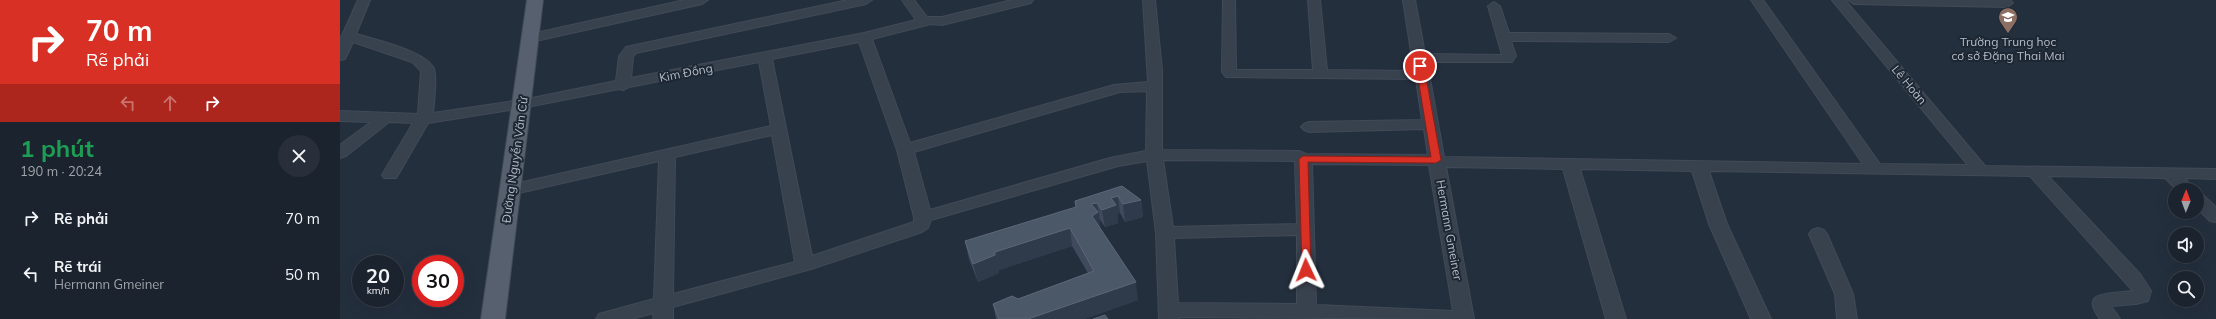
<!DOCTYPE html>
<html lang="vi">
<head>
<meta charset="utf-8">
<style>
  body { margin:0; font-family:Mulish,sans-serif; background:#282f3a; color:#f1f3f6; height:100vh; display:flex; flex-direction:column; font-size:15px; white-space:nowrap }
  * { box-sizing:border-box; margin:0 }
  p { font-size:13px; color:#a0a4aa }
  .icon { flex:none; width:22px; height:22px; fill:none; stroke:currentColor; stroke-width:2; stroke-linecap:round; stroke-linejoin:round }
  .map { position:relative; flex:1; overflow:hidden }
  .sheet { display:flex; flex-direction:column; background:#1b232e; width:340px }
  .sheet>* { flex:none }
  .banner { background:#d93025; color:#fff; overflow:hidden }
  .needle { width:26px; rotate:1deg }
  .fabs { position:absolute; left:1828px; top:183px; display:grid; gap:8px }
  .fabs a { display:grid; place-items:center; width:36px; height:36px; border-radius:50%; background:#1b232e; box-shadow:0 4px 16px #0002,0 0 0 1px #39404a; font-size:20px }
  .speed { position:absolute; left:12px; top:255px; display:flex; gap:8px; font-size:20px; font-weight:700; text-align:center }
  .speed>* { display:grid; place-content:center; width:52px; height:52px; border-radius:50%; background:#1b232e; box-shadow:0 4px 16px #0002,0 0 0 1px #39404a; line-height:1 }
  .speed small { font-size:10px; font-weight:400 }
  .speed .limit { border:6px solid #d22; background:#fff; color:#111 }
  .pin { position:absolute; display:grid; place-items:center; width:34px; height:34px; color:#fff; margin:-17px; border:2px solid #fff; border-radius:50%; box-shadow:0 1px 4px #0007 }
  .me { position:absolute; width:44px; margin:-22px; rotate:358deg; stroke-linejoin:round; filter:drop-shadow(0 0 3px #0008) }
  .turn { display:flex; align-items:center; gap:14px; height:84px; padding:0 20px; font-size:18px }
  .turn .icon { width:52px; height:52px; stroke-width:2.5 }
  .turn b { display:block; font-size:28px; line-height:34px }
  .lanes { display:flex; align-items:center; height:38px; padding:0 20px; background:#0003; justify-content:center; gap:20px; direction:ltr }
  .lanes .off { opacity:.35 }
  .round { display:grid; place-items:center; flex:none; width:42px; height:42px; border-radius:21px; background:#282f3a }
  .summary { display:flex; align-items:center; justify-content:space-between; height:68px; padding:0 20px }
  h1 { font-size:24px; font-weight:700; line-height:30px; color:#1e9e55 }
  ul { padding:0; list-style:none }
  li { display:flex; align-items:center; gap:12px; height:56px; padding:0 20px }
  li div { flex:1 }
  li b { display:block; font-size:15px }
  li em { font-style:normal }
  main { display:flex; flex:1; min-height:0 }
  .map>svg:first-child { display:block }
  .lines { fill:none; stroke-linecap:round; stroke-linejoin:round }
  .minor-casing { stroke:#414a57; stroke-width:2 }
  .major-casing { stroke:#414a57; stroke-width:2 }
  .minor { fill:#38414e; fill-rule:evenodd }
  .major { fill:#56606e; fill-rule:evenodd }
  .wall { fill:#3f4b5c }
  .shaded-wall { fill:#2f3b4b }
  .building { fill:#4b5868; stroke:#5c6777 }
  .route { fill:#d93025; stroke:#8d1f18 }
  .labels { text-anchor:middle; stroke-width:4; stroke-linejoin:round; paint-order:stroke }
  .poi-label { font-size:12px; fill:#b4bcc9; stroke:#1d2633 }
  .street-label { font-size:12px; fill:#b4bcc9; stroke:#1d2633 }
</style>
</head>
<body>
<main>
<section class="sheet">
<div class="banner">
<div class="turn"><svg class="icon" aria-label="right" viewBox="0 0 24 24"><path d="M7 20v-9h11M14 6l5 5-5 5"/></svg><div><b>70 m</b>Rẽ phải</div></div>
<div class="lanes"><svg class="icon off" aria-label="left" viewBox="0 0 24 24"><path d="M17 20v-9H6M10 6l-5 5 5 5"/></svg><svg class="icon off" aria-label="ahead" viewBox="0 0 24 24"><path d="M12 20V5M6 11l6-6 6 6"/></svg><svg class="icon" aria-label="right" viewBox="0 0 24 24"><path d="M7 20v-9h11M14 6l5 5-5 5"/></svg></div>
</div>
<div class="summary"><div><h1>1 phút</h1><p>190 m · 20:24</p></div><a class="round"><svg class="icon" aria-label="close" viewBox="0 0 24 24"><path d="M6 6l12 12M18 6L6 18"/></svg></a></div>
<ul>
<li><svg class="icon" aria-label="right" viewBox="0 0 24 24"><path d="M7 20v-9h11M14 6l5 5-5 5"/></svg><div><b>Rẽ phải</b></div><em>70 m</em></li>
<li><svg class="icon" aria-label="left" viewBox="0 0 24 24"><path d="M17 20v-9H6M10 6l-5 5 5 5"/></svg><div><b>Rẽ trái</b><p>Hermann Gmeiner</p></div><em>50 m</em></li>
</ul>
</section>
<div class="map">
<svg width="1876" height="319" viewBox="0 0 1876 319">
  <rect width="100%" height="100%" fill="#242f3e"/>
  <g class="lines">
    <defs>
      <g id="minor">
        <path d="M18 0H30L16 34C36 40 86 51 94 69 97 77 94 104 93 113L182 100 276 81 279 56 286 47 508 0H532L526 4 296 53 293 57 291 78 524 33 576 20 562 0H574L587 17H602L672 0H693L691 3 602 25 591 24 532 39 570 143 774 85 808 82 803 0H815L822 70V150L959 151 966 154 1088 155 1084 129 969 132 964 130 961 127 964 124 969 122 1082 120 1076 79 886 77 882 72 883 0H895L896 70H973L968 0H980L987 70 1074 71 1063 0H1075L1085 54 1162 55 1148 6 1154 2 1160 6 1169 33 1329 34 1336 38 1329 42 1171 41 1176 56 1172 62H1087L1104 157 1523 164 1411 0H1423L1540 164 1628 165 1492 0H1505L1645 166 1876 169V179L1844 178 1855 190H1837L1825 178 1708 176 1800 274 1811 291 1808 301 1796 304 1771 306 1780 319H1760C1737 289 1774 294 1793 291L1690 176 1369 171 1387 224 1431 319H1411L1369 224 1352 171 1240 169 1286 319H1266L1223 169 1106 167 1134 319 839 317V319H819L816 233 807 161 778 166 591 220 588 228 582 232 471 269 333 307V319H313L314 313 291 319H256L259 314 314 299 319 161 170 195 164 194 162 190 164 186 170 185 431 126 419 62 289 87 283 90 279 89 182 108 88 123 58 175 56 178H44L42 175 73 123 49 122 6 156 0 158V145L31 122 0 121V111L78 114 81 71 72 62 13 42 5 59 0 60V40ZM519 42 557 150 574 217V222L472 256 432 59ZM807 91 806 151 770 158 590 210 574 152 780 92ZM432 135 455 262 333 294 335 157ZM823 160 955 161 957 224 833 227ZM972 164 1089 165 1113 311 976 305ZM957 235V304L838 303 834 238Z"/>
        <path d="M345 0H368L362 4 191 42 184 38 191 34Z"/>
        <path d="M1508 0H1670L1673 3 1667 7 1514 4Z"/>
        <path d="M1857 194 1863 195 1876 207V222L1870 221 1857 208Z"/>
        <path d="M1478 228 1484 230 1487 234 1513 294 1517 319H1497L1495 294 1469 234 1472 230Z"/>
      </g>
      <path id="major" d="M187 0H203L165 319H141Z"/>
    </defs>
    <use href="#minor" class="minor-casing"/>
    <use href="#major" class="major-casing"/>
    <use href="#minor" class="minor"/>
    <use href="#major" class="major"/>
  </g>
  <path class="wall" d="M782 186 801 200 803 217 785 222 780 213 777 214 778 223 765 227 760 220H759L760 228 798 300 744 319H656L653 304 678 299 748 273 732 246 659 270V273L638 282 629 259 625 241 736 207Z"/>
  <g class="shaded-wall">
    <path d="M778 196 780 213 777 214 778 223 765 227 762 210 771 198Z"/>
    <path d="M801 200 803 217 785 222 783 204Z"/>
    <path d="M757 203 760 220H759L760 229 752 216 751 204Z"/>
    <path d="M730 228 732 246 659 270V273L638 282 633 264 655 252Z"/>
    <path d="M796 282 798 300 744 319H688Z"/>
  </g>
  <g class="building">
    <path d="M782 186 801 200 783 204 778 196 771 198 776 205 762 210 757 203 751 204 758 212 752 216 796 282 688 319H659L653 304 672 296 678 299 754 271 730 228 655 252V255L633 264 625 241 736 207 735 201Z"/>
    <path d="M765 315 768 319H753Z"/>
  </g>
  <path class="route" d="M1080 64 1084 66 1101 160 1096 163 968 162 971 270 969 272H962L959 159 963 156 1091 157 1076 66Z"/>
  <defs>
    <symbol id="school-pin" viewBox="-11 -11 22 30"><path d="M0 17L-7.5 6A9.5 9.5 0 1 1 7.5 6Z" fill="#8d6e63" stroke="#1d2633"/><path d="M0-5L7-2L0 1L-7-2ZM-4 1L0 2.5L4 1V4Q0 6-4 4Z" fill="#fff"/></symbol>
  </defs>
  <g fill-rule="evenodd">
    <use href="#school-pin" x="1657" y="6" width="22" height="30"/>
  </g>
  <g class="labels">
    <g class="poi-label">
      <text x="1668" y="46">Trường Trung học<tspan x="1668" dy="14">cơ sở Đặng Thai Mai</tspan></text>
    </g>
    <g class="street-label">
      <text transform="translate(346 73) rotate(-11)" y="4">Kim Đồng</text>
      <text transform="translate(1569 85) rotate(50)" y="4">Lê Hoàn</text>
      <text transform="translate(175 160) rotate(-82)" y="4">Đường Nguyễn Văn Cừ</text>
      <text transform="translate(1109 230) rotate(80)" y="4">Hermann Gmeiner</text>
    </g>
  </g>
</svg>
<div class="fabs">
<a><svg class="needle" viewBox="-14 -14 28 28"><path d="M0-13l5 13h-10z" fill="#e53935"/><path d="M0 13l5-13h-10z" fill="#a0a4aa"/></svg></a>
<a><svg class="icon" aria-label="sound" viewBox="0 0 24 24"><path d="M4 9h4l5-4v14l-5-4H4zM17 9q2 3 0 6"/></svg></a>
<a><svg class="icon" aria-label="search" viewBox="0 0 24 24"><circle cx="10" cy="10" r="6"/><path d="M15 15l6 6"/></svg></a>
</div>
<div class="speed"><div>20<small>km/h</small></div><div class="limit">30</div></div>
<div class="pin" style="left:1080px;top:66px;background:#d93025"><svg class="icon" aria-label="arrive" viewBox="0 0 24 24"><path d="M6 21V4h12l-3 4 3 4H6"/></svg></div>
<svg class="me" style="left:966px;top:270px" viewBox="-20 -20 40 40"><path d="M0-17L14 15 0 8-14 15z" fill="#d93025" stroke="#fff" stroke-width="4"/></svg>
</div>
</main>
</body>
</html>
